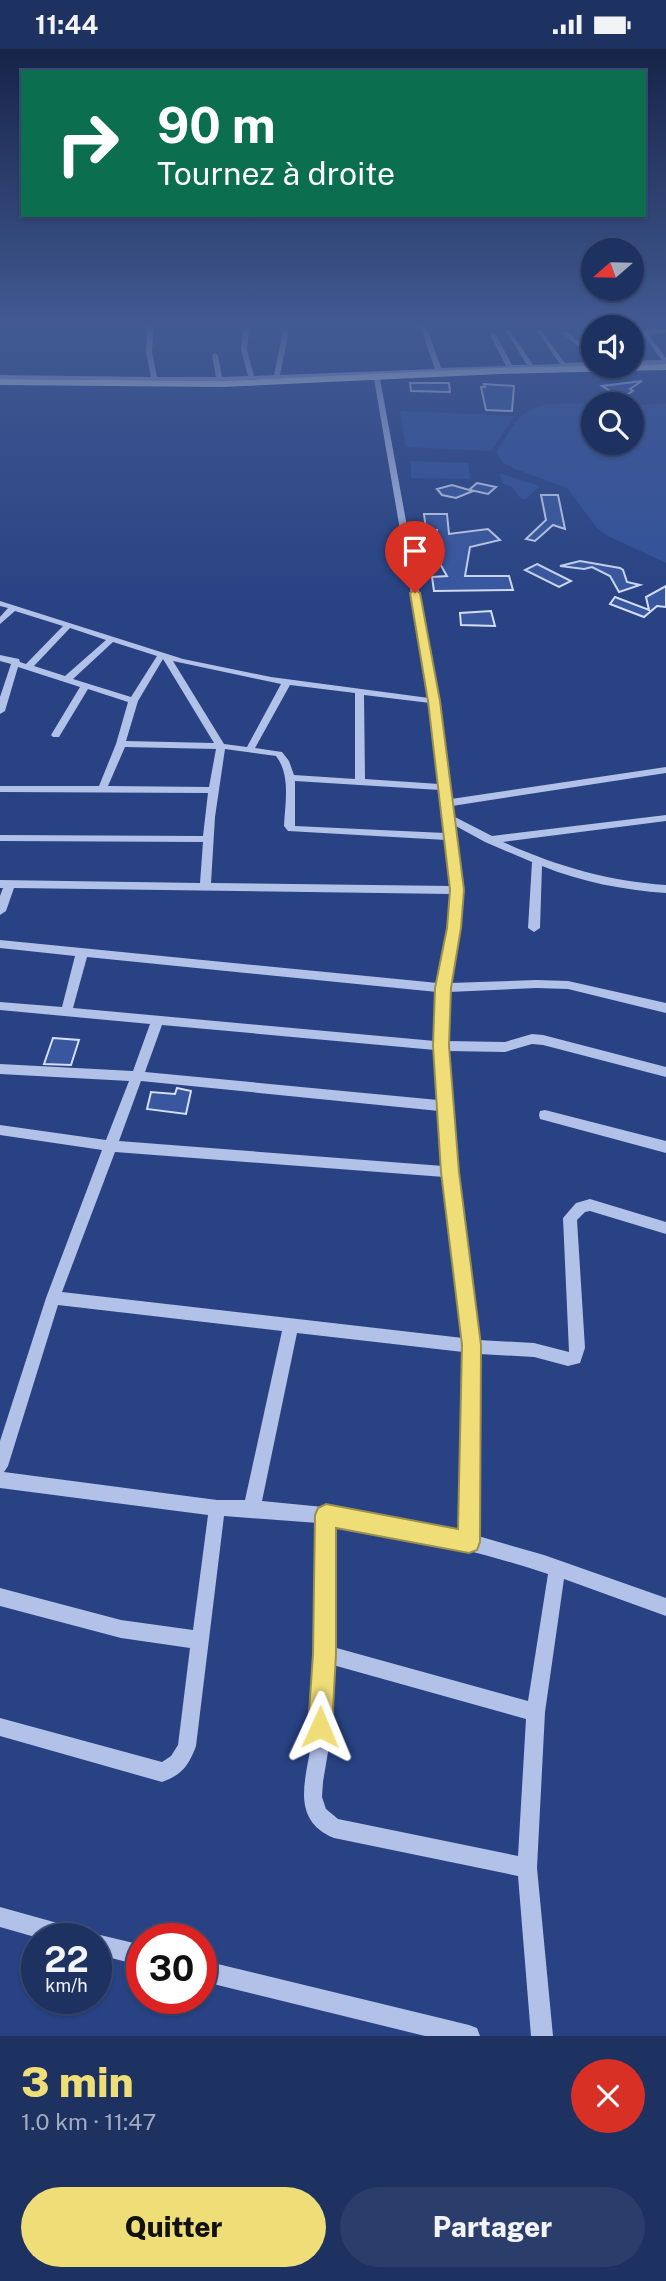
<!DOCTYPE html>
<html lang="fr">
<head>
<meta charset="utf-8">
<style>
  body { margin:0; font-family:"Public Sans",sans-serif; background:#2b3e6b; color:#f1f3f6; height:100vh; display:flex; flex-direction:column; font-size:26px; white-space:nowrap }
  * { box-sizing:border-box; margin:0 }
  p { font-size:23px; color:#a1aabe }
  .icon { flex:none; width:38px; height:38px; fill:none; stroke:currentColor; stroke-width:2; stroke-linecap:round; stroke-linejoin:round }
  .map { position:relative; height:1987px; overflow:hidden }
  .details { display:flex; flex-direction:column; background:#1e3262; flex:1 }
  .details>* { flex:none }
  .hud { position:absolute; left:21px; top:21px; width:625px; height:147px; border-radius:0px; box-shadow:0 2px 5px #0004,0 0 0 2px #3c4d77; background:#0b6e4f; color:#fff; overflow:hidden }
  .needle { width:46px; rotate:250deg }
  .tools { position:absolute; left:581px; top:189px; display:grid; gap:14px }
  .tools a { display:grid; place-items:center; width:63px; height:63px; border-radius:50%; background:#1e3262; box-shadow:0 2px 5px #0004,0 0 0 2px #3c4d77; font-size:35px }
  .speed { position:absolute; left:21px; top:1874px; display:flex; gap:14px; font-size:35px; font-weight:700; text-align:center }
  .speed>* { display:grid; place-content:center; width:91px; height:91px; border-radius:50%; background:#1e3262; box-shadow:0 2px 5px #0004,0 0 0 2px #3c4d77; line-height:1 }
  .speed small { font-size:18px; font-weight:400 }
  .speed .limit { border:10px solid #d22; background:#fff; color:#111 }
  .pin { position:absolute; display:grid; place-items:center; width:60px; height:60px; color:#fff; margin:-72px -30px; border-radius:50% 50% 50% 0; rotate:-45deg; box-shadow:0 0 7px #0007 }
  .pin .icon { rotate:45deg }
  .me { position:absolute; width:77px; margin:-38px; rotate:1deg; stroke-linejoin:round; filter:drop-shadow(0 0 5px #0008) }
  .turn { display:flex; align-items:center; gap:24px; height:147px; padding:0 21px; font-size:32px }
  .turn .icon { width:91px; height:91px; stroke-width:2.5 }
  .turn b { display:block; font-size:49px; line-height:60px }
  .round { display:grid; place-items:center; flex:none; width:74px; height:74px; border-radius:37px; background:#2b3e6b }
  .head { display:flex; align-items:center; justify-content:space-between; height:119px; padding:0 21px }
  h1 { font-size:42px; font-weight:800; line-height:52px; color:#efde77 }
  .cta { display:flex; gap:14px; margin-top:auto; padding:14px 21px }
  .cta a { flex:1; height:80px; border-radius:42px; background:#efde77; color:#111; font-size:28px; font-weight:800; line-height:80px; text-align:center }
  .cta a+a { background:#2b3e6b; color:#f1f3f6 }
  .status { display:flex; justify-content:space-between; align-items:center; height:49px; padding:0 35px; background:#1e3262; direction:ltr }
  .status svg { height:19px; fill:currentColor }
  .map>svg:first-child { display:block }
  .green { fill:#32529a }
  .building { fill:#38579f; stroke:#d4def6; stroke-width:2 }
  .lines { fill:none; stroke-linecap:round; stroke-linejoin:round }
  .minor { fill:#b1c1e7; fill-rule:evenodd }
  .highway { fill:#fff; fill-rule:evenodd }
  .route { fill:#efde77; stroke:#9b904d; stroke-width:2 }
</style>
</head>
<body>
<div class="status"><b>11:44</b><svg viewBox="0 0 49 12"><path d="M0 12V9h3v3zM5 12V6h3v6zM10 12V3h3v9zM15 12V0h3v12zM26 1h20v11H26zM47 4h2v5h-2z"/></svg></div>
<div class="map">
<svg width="666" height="1987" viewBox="0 0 666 1987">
  <rect width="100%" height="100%" fill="#284283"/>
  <g class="green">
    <path d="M568 354 594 355 593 394H632V357L666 354V514L608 487 597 479 567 439 515 420 502 413 497 403C519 366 522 356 568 354Z"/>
    <path d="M400 362 514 367 491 402 406 398Z"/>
    <path d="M411 412 468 414 470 430 411 429Z"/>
    <path d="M500 425H502L540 437 526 450H521L511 437 502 434Z"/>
  </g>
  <g class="building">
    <path d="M642 332 630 340 633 342 621 349 602 337Z"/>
    <path d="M410 334H449L450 343 411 342Z"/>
    <path d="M484 335 514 337 512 362 486 361 481 338H485Z"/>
    <path d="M477 434 496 438 488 445 470 441 473 442 456 449 442 446 437 440 452 436 469 441Z"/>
    <path d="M541 446H558L565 480 553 476 535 492 526 490 546 471Z"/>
    <path d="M424 465H447L449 485 488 480 500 491 470 498 465 527H509L513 541 434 542 432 528 447 527 435 506 441 503 433 498 437 481H426Z"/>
    <path d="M580 512 620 519 623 521 627 533 640 536 619 543 610 527 592 518 584 520 560 517Z"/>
    <path d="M537 515 571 532 559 538 525 521Z"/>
    <path d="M666 537V558L657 557 644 568 610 555 615 548 649 561 646 548Z"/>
    <path d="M491 562 495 577 461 576 460 564Z"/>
    <path d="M53 989 79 991 71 1016 44 1015Z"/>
    <path d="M177 1039 191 1042 186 1065 147 1060 151 1043 175 1045Z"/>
  </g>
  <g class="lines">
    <g class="minor">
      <path d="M148 274H154L152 303 157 328H216L212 306 215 304 218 306 222 328 248 327 241 301 243 282 246 280 249 282 247 301 254 327 274 326 283 282 286 280 289 282 280 326 435 320 419 274H425L441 319 506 317 490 286 493 284 496 286 512 316H527L506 282 509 280 533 316 560 315 537 282 540 280 565 314 593 313V317L219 332 0 330V326L151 328 146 303Z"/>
      <path d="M617 275 635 277 644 281 666 280V284L648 285 666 309V315L632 316V312L662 311 645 288 632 278H600Z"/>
      <path d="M563 283H567L593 304V309L563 285Z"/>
      <path d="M377 328 380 330 439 652 451 750 666 718V724L452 757 453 767 492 787 666 766V772L503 793C556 817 608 832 666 836V844C623 841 582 833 542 817L540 879 534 883 528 879 532 813 485 793 454 776 462 841 460 879 450 934 536 931 568 932 666 954V964L568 940 536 939 449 943 447 992 505 993 532 985 543 986 666 1018V1028L543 996 532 995 505 1003 448 1002 457 1123 478 1291 534 1294 569 1303 563 1169 576 1154 590 1150 666 1173V1185L590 1162 585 1163 577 1171 585 1299 580 1314 568 1317 534 1308 479 1305 478 1487 544 1506 666 1549V1567L564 1530 545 1663 537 1819 553 1987H531L518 1827 334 1789C293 1772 304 1736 310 1702 312 1691 312 1679 312 1668L318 1474 224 1467 196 1697C189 1716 182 1726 162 1733L0 1687V1669L162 1713 171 1707 178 1696 190 1599 121 1589 0 1557V1539L121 1571 193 1581 208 1466 0 1439V1392L46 1249 102 1101 0 1086V1076L106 1091 129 1032 0 1025V1015L133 1022 150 975 0 961V953L62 958 75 907 0 899V891L438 934 448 879 451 845 14 839 6 862 0 866V847L3 839H0V831L200 834 203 793 0 792V786L203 787 208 744 0 743V737H99L116 695 128 653 88 640 59 688H53L51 686 80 638 18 618 5 662 0 665V648L11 615 0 612V606L19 610 20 613 26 615 63 577 15 562 0 575V568L8 559 0 557V552L183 610 271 628 429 649 374 330ZM70 579 106 591 65 627 34 617ZM113 593 157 607 131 648 73 630ZM163 610 214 694 126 692 138 652ZM173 612 281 635 247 698 224 695ZM290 636 355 644V730L294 726 289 712 282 703 255 699ZM364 646 430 654 439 735 365 730ZM125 698 216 700 209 738 108 737ZM225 700 276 707C291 726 285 755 284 777L288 782 446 791 451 837 211 834 215 768ZM295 732 440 741 445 784 295 777ZM87 908 437 943 435 992 73 959ZM162 976 435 1001 438 1051 145 1023ZM141 1032 439 1062 443 1117 119 1092ZM115 1103 444 1128 463 1289 62 1243ZM58 1256 282 1282 245 1451H217L4 1423 8 1417ZM297 1284 463 1303 461 1483 344 1460 262 1452ZM334 1476C407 1485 478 1502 548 1525L528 1652 333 1598ZM333 1616 526 1670 518 1807 338 1770 326 1760 322 1748 323 1733 329 1697Z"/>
      <path d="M545 1061 666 1092V1104L540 1070 539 1066 540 1062Z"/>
      <path d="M0 1858 79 1880 86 1883 89 1888 96 1885 142 1896V1917L96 1905V1890H42L0 1878Z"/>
      <path d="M201 1911 469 1976 477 1979 480 1987H425L201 1932Z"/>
    </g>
    <path class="highway" d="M666 315V321L500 325 222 338 0 336V330L222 332 500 319Z"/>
  </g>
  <linearGradient id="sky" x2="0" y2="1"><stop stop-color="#162448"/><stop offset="0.5" stop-color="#425a93"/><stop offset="1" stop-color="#425a93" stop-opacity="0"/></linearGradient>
  <rect width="666" height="552" fill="url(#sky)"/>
  <path class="route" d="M415 541 420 544 440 652 464 841 461 879 451 939 449 997 459 1123 481 1296 480 1493 477 1501 469 1504 336 1479V1605L332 1678 329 1687 320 1690 311 1687 308 1678 313 1605 315 1466 318 1459 326 1455 458 1480 462 1296 441 1123 433 997 435 939 447 879 450 841 428 652 410 544Z"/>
</svg>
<div class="tools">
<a><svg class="needle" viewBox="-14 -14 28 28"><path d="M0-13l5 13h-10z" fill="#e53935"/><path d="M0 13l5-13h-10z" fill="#a1aabe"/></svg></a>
<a><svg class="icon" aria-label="sound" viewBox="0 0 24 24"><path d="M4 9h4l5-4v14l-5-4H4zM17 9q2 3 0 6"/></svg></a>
<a><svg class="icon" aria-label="search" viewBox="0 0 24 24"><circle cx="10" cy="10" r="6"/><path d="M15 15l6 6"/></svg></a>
</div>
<div class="speed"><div>22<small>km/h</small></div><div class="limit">30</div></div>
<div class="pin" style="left:415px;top:544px;background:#d93025"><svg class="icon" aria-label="arrive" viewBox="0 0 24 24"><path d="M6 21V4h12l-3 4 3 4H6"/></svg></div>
<svg class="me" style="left:320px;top:1678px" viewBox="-20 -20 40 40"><path d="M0-17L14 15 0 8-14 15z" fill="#efde77" stroke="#fff" stroke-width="4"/></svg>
<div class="hud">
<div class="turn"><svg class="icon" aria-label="right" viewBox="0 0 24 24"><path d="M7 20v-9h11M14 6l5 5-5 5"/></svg><div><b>90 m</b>Tournez à droite</div></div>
</div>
</div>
<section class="details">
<div class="head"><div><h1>3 min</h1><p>1.0 km · 11:47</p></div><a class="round" style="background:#d93025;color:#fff"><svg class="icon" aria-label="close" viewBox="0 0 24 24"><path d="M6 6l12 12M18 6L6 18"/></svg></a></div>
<div class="cta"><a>Quitter</a><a>Partager</a></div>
</section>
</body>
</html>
